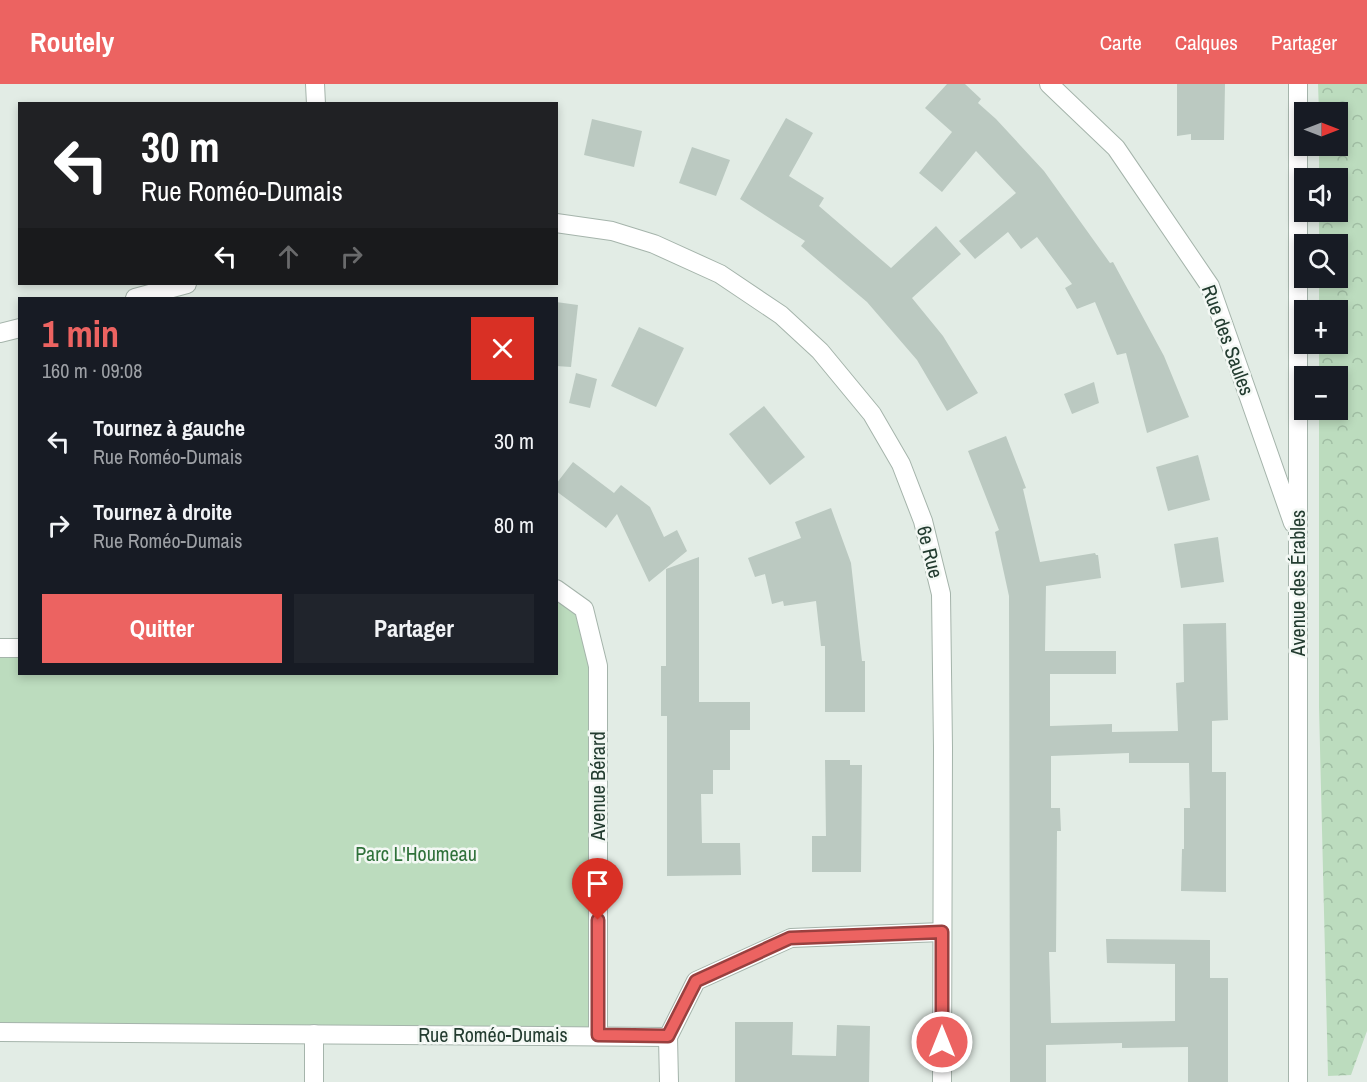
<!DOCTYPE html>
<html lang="fr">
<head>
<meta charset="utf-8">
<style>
  body { margin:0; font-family:"Archivo Narrow",sans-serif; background:#20242c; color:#f1f3f6; height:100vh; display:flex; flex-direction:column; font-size:22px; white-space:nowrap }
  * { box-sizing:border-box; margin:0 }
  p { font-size:20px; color:#9ea1a6 }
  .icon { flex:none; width:33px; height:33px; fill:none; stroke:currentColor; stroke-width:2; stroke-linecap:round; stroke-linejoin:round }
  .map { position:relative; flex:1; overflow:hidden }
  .panel { position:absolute; left:18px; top:213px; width:540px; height:378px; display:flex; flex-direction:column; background:#171b24; border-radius:0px; box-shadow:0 3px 9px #0003 }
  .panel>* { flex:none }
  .hud { position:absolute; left:18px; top:18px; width:540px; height:183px; border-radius:0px; box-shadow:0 3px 9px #0003; background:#202124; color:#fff; overflow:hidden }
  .needle { width:39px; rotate:90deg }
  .tools { position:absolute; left:1294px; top:18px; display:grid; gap:12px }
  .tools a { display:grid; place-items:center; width:54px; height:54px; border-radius:0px; background:#171b24; box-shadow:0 3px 9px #0003; font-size:30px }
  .pin { position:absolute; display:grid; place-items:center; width:51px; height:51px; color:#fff; margin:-62px -26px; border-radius:50% 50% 50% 0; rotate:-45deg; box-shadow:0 0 6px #0007 }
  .pin .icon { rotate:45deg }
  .me { position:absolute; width:66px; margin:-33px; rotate:0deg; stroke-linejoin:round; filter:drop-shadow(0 0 4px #0008) }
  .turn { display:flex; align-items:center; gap:21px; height:126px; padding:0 24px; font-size:27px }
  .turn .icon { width:78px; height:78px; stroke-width:2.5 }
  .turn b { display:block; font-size:42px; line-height:51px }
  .lanes { display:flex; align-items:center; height:57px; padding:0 24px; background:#0003; justify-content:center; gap:30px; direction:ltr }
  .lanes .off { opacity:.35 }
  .round { display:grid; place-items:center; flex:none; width:63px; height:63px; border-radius:0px; background:#20242c }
  .summary { display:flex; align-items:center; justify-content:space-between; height:102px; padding:0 24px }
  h1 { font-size:36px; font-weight:800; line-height:45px; color:#ec6361 }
  .action { display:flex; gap:12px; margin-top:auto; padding:12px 24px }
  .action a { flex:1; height:69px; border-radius:0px; background:#ec6361; color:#fff; font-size:24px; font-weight:800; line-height:69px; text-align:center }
  .action a+a { background:#20242c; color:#f1f3f6 }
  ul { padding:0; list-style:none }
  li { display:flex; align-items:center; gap:18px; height:84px; padding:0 24px }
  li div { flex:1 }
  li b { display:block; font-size:22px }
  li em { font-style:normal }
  header { display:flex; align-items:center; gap:36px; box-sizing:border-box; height:84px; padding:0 30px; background:#ec6361; color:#fff }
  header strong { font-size:28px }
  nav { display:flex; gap:33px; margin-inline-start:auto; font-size:21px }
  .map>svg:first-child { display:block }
  .forest { fill:url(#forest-crowns) }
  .park { fill:#bcdcbe }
  .building { fill:#bbc9c1 }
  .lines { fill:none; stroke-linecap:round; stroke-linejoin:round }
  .minor-casing { stroke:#a5b4ab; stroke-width:20 }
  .minor { stroke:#fff; stroke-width:18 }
  .route-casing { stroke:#99403f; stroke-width:15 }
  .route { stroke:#ec6361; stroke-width:10 }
  .labels { text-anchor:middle; stroke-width:5; stroke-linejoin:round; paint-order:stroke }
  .street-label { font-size:20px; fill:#233c30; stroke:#f3f8f4 }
  .park-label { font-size:20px; fill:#2f713a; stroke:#f3f8f4 }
</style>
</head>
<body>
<header>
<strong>Routely</strong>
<nav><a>Carte</a><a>Calques</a><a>Partager</a></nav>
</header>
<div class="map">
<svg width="1367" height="998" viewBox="0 0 1367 998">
  <defs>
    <pattern id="forest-crowns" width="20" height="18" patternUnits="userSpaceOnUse" patternTransform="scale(1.5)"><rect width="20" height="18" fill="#bcdcbe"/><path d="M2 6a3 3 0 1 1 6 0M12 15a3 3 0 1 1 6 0" fill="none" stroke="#a1bea4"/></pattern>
  </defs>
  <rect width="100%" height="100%" fill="#e2ece5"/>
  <path class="forest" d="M1318 0H1367V947L1351 991 1328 992 1319 623V326H1338V292H1319V260H1338V226H1319V194H1338V160H1319V128H1338V94H1319V62H1338V28H1319Z"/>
  <path class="park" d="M557 505 584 525 598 582V951L0 948V564H19L20 590H556Z"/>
  <g class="building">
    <path d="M947 0H965L981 15 978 19 996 35 1044 87 1110 179 1113 178 1164 272 1189 333 1147 349 1126 269 1117 271 1095 218 1077 225 1065 204 1072 200 1037 153 1021 165 1008 148 975 175 959 157 1016 109 976 67 942 108 919 89 952 48 925 24Z"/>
    <path d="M1177 0H1225L1224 56H1191V50L1177 52Z"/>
    <path d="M786 34 813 49 789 92 824 114 819 122 891 184 936 142 961 170 912 214 943 252 978 309 947 327 917 276 867 218 801 162 805 157 740 115Z"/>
    <path d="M592 35 642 47 634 83 584 71Z"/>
    <path d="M692 63 730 76 716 112 679 99Z"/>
    <path d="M556 218 578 221 571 283 556 282Z"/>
    <path d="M639 243 684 264 656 323 611 302Z"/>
    <path d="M576 289 597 295 590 324 569 319Z"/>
    <path d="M1094 298 1099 319 1072 330 1064 310Z"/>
    <path d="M764 322 805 373 770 401 729 350Z"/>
    <path d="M1006 352 1026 404 1023 405 1040 478 1095 469 1096 471H1098L1101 494 1046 502 1045 567H1116V590H1050V642L1112 640V648L1178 647 1176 599 1184 598 1183 540 1226 539 1228 636 1212 637V688H1226V808L1181 807 1182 765H1184V724H1190L1189 679H1129V669L1051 672V724H1060L1061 747H1057L1056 868H1049L1051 939 1175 937V880L1107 879 1106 855 1210 856V894H1228V998H1188V963L1122 964V959L1046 961V998H1010L1009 512 995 448 999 446 968 367Z"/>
    <path d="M1198 371 1210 416 1168 427 1156 383Z"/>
    <path d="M573 378 614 409 621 401 650 423 664 453 677 446 687 467 649 498 617 430 606 444 556 407V400Z"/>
    <path d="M831 424 851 479 862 577H865V628H825V562H821L816 517 784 522 783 517 772 520 765 490 755 493 748 474 801 454 795 438Z"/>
    <path d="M1218 453 1224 498 1181 504 1174 460Z"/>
    <path d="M699 473V618H750V646H730V686H713V710H701L702 759H740L741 791 667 792V632H661V582H666V485Z"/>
    <path d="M825 676H850V681H862L861 788H812V752H826Z"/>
    <path d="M735 938H793L792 971 836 972 837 941 870 942 869 998H735Z"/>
  </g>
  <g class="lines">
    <defs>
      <g id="minor">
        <path d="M315 0 316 20"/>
        <path d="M1049 0 1116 64 1210 202 1293 439"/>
        <path d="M1298 0V998"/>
        <path d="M556 139 612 147 654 160 720 190 781 231 820 267 872 330 901 380 923 437 941 510 943 664 942 998"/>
        <path d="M135 214 187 200"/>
        <path d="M0 249 20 244"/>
        <path d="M556 505 584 525 598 582V951"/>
        <path d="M0 564H20"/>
        <path d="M0 948 668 953"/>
        <path d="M314 950V998"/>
        <path d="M669 998 668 953 696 897 791 854 942 848"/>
      </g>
    </defs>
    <use href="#minor" class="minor-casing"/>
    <use href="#minor" class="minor"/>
  </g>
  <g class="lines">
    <defs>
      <path id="route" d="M598 836V951L668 952 696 897 790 854 942 848V958"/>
    </defs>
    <use href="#route" class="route-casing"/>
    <use href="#route" class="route"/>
  </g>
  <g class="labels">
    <g class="street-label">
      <text transform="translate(1228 256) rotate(70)" y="7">Rue des Saules</text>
      <text transform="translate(930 468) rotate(76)" y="7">6e Rue</text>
      <text transform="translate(1298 499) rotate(-90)" y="7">Avenue des Érables</text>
      <text transform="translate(598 702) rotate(-90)" y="7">Avenue Bérard</text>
      <text x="493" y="958">Rue Roméo-Dumais</text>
    </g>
    <g class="park-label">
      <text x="416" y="777">Parc L'Houmeau</text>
    </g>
  </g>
</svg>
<div class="tools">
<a><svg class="needle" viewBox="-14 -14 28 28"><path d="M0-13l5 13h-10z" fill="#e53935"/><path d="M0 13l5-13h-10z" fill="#9ea1a6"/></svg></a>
<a><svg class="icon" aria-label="sound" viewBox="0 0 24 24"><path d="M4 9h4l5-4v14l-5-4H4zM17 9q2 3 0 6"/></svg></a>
<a><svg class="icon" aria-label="search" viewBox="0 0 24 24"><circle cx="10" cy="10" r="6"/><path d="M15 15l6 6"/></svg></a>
<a>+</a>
<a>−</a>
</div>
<div class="pin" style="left:598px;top:836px;background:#d93025"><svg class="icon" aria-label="arrive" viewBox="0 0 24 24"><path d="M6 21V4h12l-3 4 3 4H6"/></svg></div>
<svg class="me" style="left:942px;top:958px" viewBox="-20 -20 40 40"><circle r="17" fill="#ec6361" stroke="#fff" stroke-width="3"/><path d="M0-11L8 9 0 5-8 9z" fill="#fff"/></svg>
<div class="hud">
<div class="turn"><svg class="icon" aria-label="left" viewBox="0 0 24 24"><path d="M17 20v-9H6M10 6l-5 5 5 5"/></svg><div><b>30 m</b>Rue Roméo-Dumais</div></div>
<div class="lanes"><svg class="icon" aria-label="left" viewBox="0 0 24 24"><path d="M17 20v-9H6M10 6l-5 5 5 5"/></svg><svg class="icon off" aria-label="ahead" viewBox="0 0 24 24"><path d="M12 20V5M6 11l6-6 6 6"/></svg><svg class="icon off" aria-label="right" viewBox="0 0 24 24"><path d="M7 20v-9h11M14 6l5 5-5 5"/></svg></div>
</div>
<section class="panel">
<div class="summary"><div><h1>1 min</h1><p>160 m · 09:08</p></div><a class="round" style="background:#d93025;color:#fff"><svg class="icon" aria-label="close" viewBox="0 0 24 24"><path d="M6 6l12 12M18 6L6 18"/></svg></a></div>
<ul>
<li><svg class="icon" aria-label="left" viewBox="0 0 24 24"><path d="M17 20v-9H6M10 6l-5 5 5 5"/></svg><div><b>Tournez à gauche</b><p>Rue Roméo-Dumais</p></div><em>30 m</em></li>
<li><svg class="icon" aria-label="right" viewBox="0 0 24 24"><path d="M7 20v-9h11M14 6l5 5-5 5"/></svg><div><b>Tournez à droite</b><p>Rue Roméo-Dumais</p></div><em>80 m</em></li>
</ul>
<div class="action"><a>Quitter</a><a>Partager</a></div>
</section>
</div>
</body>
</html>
